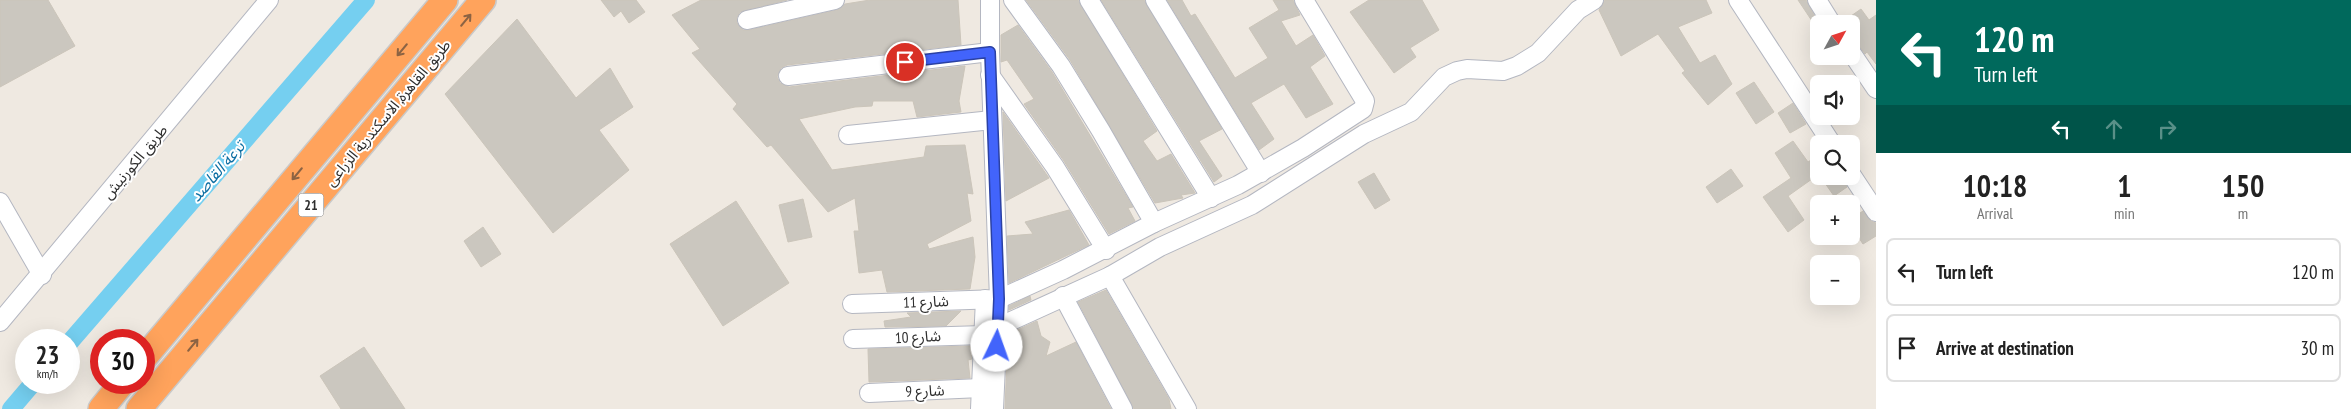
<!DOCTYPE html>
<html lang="en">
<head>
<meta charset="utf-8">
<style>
  body { margin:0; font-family:"PT Sans Narrow","Noto Sans Arabic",sans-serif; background:#f6f6f6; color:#222; height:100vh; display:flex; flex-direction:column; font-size:19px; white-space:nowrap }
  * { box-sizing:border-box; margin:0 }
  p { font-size:16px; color:#767676 }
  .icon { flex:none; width:28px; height:28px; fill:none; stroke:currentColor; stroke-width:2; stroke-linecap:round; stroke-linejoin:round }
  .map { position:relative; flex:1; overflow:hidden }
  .side { display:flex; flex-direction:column; background:#fff; width:475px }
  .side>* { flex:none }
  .hud { background:#00695c; color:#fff; overflow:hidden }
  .needle { width:32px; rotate:50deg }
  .controls { position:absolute; left:1810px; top:15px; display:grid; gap:10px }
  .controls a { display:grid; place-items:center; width:50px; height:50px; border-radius:8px; background:#fff; box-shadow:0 5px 20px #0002; font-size:25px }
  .speed { position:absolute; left:15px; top:329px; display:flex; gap:10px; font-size:25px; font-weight:700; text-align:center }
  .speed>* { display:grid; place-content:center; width:65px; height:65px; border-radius:50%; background:#fff; box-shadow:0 5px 20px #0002; line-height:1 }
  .speed small { font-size:12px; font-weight:400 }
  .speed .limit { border:8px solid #d22; background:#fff; color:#111 }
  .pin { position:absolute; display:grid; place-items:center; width:42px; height:42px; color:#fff; margin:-21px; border:2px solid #fff; border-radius:50%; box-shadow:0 1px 5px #0007 }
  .me { position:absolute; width:55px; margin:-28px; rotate:3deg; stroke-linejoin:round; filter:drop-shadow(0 0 4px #0008) }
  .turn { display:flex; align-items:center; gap:18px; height:105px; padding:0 15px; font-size:22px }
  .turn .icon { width:65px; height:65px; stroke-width:2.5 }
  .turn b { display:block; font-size:35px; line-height:42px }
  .lanes { display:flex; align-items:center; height:48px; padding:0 15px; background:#0003; justify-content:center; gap:25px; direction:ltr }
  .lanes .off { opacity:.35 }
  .eta { display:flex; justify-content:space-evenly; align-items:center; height:85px; text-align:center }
  .eta b { font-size:30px; font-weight:700; line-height:35px }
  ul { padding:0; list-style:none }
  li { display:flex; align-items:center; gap:15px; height:68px; margin:0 10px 8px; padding:0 5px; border:2px solid #e0e0e0; border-radius:8px }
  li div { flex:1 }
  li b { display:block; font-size:19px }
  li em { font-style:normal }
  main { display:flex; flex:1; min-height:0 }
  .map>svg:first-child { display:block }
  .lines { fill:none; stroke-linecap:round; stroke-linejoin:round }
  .canal { stroke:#75cff0; stroke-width:18 }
  .building { fill:#cbc7bf; stroke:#cbc5ba }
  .minor-casing { stroke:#b4b7c1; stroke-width:20 }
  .highway-casing { stroke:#c9c9c9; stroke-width:28 }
  .minor { stroke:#fff; stroke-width:18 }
  .highway { stroke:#ffa35c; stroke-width:25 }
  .oneway { stroke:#8c6343 }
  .route-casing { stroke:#2b41a3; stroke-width:12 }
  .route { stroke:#4264fb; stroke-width:9 }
  .labels { text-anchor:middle; stroke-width:4; stroke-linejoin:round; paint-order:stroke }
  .shield { fill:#fff; stroke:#6d6d6d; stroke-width:1 }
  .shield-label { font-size:14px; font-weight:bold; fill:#2e2e2e }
  .street-label { font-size:15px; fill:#2e2e2e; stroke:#fff }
  .water-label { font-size:16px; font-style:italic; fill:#0d6fa3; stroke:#fff }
</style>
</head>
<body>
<main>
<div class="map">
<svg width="1876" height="409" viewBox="0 0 1876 409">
  <rect width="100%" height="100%" fill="#efe9e1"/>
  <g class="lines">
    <g class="canal">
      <path d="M69 343 366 0"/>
      <path d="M11 409 34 382"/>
    </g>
  </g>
  <g class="building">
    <path d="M0 0H48L75 46 0 87Z"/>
    <path d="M601 0H636L645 12 629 23 621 11 614 17Z"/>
    <path d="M701 0H787L740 12 737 17V23L743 30H749L837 10 845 4 870 0H958L961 45 787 65 781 68 777 77 780 83 789 87 965 66 959 101 961 112 917 117 913 101H873L872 106 855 107 799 119 832 170 924 157 926 146 965 145 973 194 967 193 971 221 927 244 929 249 973 237 975 257 970 289 887 292 882 270 859 273 854 231H859L855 198 828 212 771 145 767 147 733 109 737 104 692 53 700 49 672 15Z"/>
    <path d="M1026 0H1078L1157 131 1143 141 1157 161 1171 154 1195 193 1181 195 1183 198 1155 203 1070 60Z"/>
    <path d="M1101 0H1144L1222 129 1199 141 1222 176 1214 182Z"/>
    <path d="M1167 0H1182L1191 16 1195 14 1235 78 1268 58 1249 28 1279 10 1273 0H1293L1300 15 1281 21 1296 46 1313 35 1325 56 1310 67 1333 104 1306 118 1284 84 1251 103 1274 139 1259 150Z"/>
    <path d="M1369 0H1422L1439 30 1410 48 1416 57 1394 73 1350 12Z"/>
    <path d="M1605 0H1706L1712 13 1678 27 1700 63 1715 55 1732 84 1708 105 1682 73 1685 71 1658 34 1621 56 1599 10Z"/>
    <path d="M1798 0H1806L1819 24H1814Z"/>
    <path d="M1861 9 1869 20 1876 15V64L1867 52 1865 54 1859 46 1851 42V16Z"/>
    <path d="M517 19 576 98 610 68 633 107 599 130 629 170 553 233 445 94Z"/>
    <path d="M1018 25 1052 72 1133 207 1128 208 1135 221 1109 234 1064 161 1024 104 1034 99 1007 60 1001 62V35Z"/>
    <path d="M1754 82 1774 112 1756 124 1736 93Z"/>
    <path d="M1793 103 1806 124 1790 133 1778 113Z"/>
    <path d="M1003 112 1049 178 1006 201Z"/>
    <path d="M1793 141 1808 162 1819 155V174L1788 196 1804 220 1788 232 1763 197 1791 178 1775 153Z"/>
    <path d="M1731 169 1743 186 1717 203 1706 187Z"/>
    <path d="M1374 173 1390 200 1375 209 1358 182Z"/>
    <path d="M1820 176H1841L1847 187 1834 196Z"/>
    <path d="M803 199 812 237 788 242 779 205Z"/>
    <path d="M736 201 789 283 723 326 670 244Z"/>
    <path d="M1069 210 1089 245 1009 283 1007 236 1033 234 1025 222Z"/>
    <path d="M1863 211 1871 221 1876 223V236L1863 244 1851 226V219Z"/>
    <path d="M483 227 501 254 481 267 464 241Z"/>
    <path d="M1106 290 1169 399 1171 409H1134L1078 302Z"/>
    <path d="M1030 296 1031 300 1009 310V306Z"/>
    <path d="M961 311 946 326 885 327 884 321 911 317 907 313Z"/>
    <path d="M1037 321 1041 336 1050 342 1046 356 1076 342 1111 409H1005L1008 334Z"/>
    <path d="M970 346 972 359 968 360 970 378 869 382 868 349Z"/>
    <path d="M364 347 405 409H341L320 376Z"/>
  </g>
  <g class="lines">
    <defs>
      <g id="minor">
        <path d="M990 0V52L999 299 994 409"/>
        <path d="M1013 0 1061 66 1101 131 1154 223"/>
        <path d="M1089 0 1211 198"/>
        <path d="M1155 0 1261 173"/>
        <path d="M1738 0 1832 144"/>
        <path d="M1817 0 1832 24"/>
        <path d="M747 20 835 0"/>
        <path d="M1851 52 1876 89"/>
        <path d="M990 75 1055 167 1106 250"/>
        <path d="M788 76 990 52"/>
        <path d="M848 135 992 120"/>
        <path d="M1851 174 1876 212"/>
        <path d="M0 202 42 275"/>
        <path d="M1110 276 1187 409"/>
        <path d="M1063 296 1123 409"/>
        <path d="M852 304 999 299 1063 270 1154 223 1238 185 1303 148 1363 109 1365 101 1304 0"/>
        <path d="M0 322 269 0"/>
        <path d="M998 327 1110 276 1160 247 1252 205 1364 134 1411 112 1444 77 1457 71 1467 69 1503 71 1517 66 1538 53 1578 10 1594 0"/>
        <path d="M853 339 984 335"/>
        <path d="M869 393 981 388"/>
        <path d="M980 409 985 299"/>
      </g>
      <g id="highway">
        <path d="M144 358 445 0"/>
        <path d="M101 409 123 382"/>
        <path d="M139 409 483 0"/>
      </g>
    </defs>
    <use href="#minor" class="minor-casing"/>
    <use href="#highway" class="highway-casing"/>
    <use href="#minor" class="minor"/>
    <use href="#highway" class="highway"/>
  </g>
  <defs><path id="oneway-shaft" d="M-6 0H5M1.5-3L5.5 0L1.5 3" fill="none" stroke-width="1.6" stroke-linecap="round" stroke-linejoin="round" transform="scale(1.25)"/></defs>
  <g class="oneway">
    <use href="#oneway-shaft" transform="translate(466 20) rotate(-50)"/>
    <use href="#oneway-shaft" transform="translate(402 50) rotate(130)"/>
    <use href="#oneway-shaft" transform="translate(297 174) rotate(130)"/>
    <use href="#oneway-shaft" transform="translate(193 345) rotate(-50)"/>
  </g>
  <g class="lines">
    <defs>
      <path id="route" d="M905 62 990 52 999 299 997 346"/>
    </defs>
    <use href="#route" class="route-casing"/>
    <use href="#route" class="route"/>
  </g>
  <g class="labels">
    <rect class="shield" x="298.5" y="193.5" width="25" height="23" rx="4"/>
    <g class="shield-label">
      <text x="311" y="210">21</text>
    </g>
    <g class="street-label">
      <text transform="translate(388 113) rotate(-50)" y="5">طريق القاهرة, الاسكندرية الزراعى</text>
      <text transform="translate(135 162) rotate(-50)" y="5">طريق الكورنيش</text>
      <text transform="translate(926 302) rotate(-2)" y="5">شارع 11</text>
      <text transform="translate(918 337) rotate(-3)" y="5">شارع 10</text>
      <text transform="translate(925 391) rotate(-2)" y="5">شارع 9</text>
    </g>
    <g class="water-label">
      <text transform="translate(217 171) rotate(-49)" y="6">ترعة القاصد</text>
    </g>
  </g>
</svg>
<div class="controls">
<a><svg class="needle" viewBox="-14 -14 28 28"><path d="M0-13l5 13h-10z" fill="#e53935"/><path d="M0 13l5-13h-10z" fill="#767676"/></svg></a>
<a><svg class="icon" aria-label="sound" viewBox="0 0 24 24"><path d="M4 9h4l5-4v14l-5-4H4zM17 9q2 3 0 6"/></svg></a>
<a><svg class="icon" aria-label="search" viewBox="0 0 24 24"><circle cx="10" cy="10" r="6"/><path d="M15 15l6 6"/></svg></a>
<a>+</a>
<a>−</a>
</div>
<div class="speed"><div>23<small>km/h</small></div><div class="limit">30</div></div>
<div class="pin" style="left:905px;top:62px;background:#d93025"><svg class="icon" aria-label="arrive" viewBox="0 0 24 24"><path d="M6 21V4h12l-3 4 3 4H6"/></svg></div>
<svg class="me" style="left:997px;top:346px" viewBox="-20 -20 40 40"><circle r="19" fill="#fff"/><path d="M0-13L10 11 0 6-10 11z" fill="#4264fb"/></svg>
</div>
<section class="side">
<div class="hud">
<div class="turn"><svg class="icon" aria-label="left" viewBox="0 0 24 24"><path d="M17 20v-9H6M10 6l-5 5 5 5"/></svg><div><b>120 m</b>Turn left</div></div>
<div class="lanes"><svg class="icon" aria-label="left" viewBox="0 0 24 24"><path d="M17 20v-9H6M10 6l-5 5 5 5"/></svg><svg class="icon off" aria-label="ahead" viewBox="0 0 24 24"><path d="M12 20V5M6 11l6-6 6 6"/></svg><svg class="icon off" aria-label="right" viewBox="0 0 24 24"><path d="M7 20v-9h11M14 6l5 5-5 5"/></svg></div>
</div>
<div class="eta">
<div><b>10:18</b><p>Arrival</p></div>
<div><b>1</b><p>min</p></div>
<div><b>150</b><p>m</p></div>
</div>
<ul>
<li><svg class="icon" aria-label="left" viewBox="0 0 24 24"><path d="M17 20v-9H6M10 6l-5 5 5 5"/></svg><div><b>Turn left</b></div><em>120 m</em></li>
<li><svg class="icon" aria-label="arrive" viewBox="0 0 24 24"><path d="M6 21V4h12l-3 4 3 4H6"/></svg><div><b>Arrive at destination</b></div><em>30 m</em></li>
</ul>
</section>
</main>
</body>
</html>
